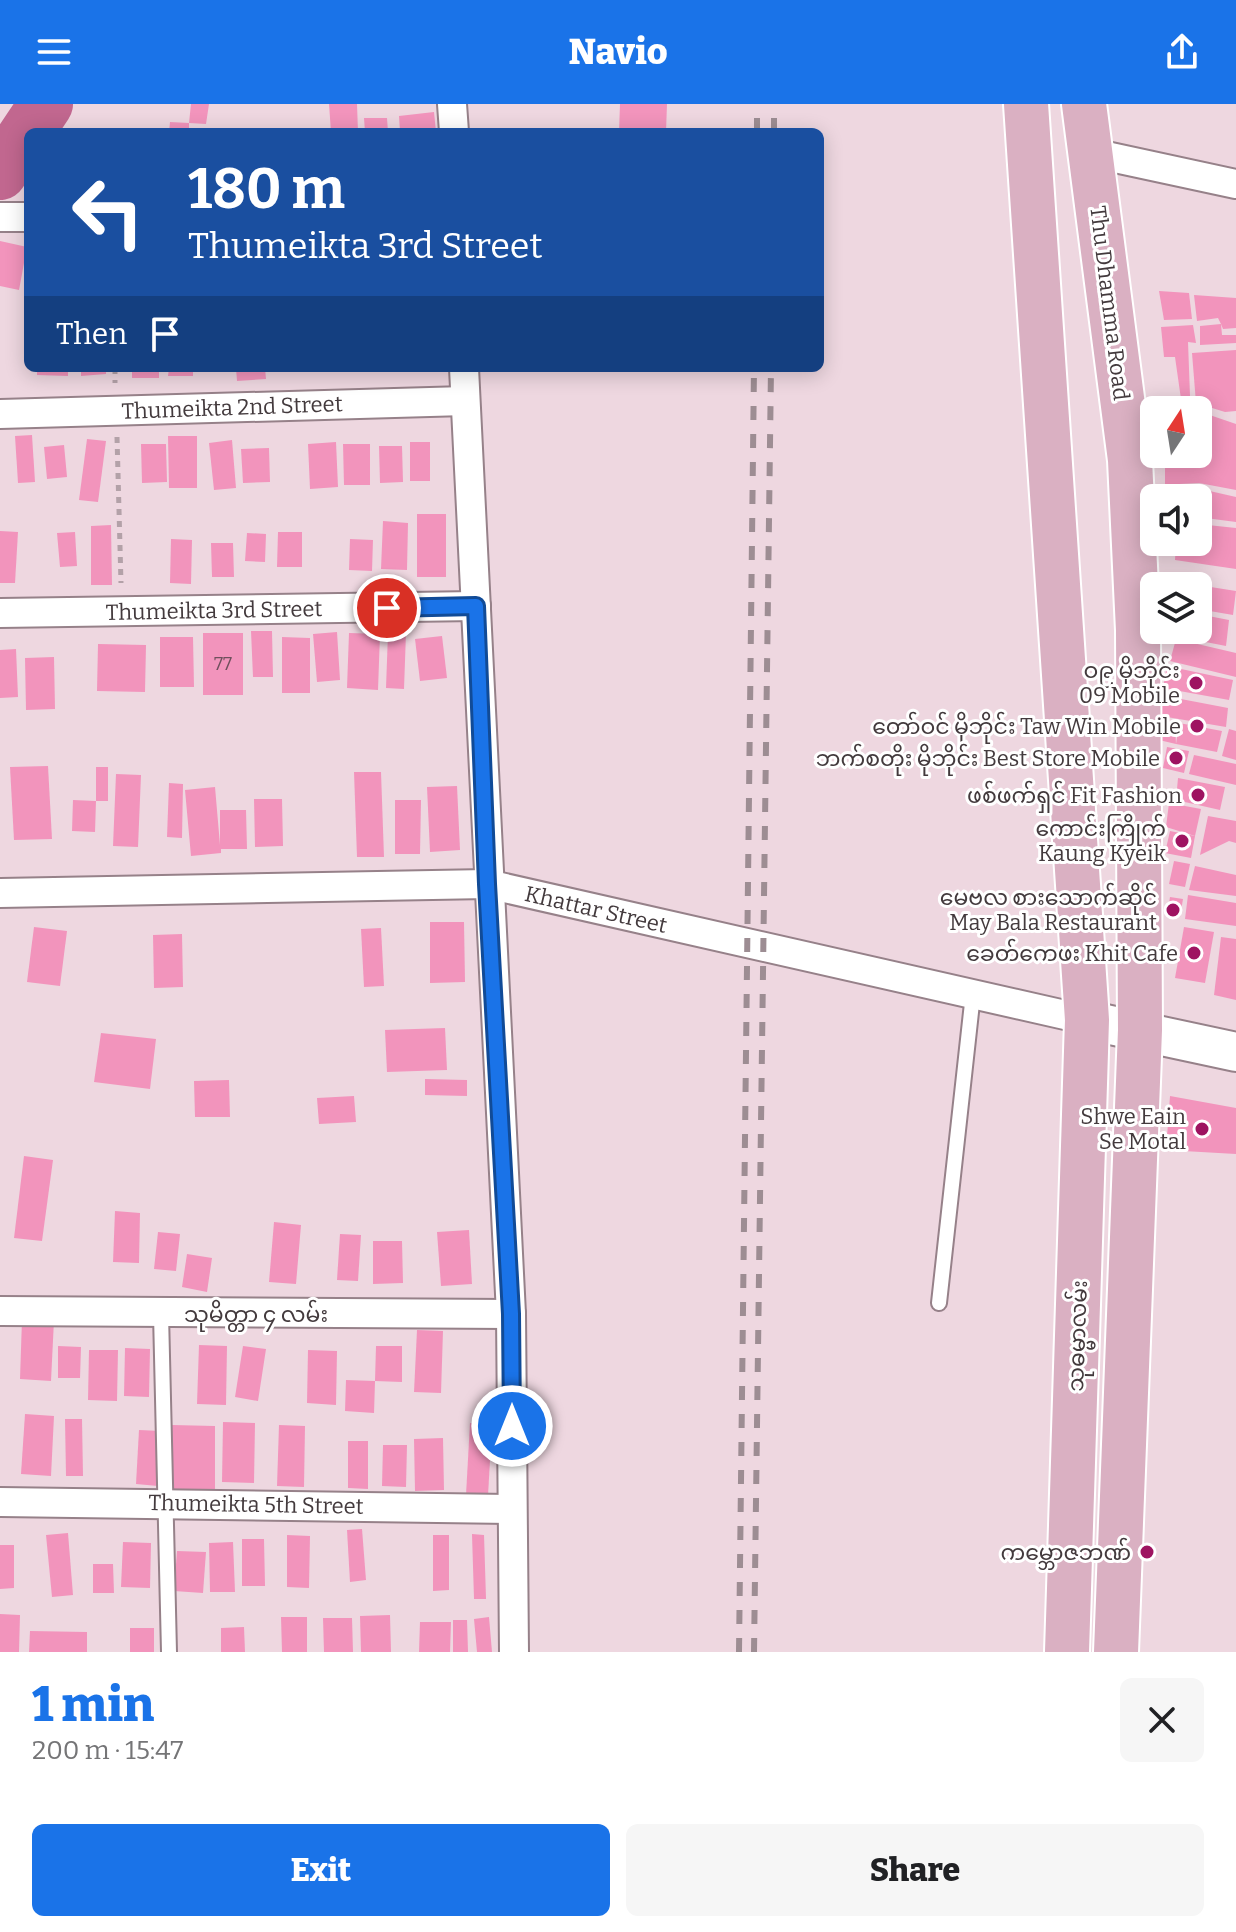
<!DOCTYPE html>
<html lang="en">
<head>
<meta charset="utf-8">
<style>
  body { margin:0; font-family:Bitter,"Noto Sans Myanmar",serif; background:#f6f6f6; color:#202124; height:100vh; display:flex; flex-direction:column; font-size:30px; white-space:nowrap }
  * { box-sizing:border-box; margin:0 }
  p { font-size:26px; color:#757577 }
  .icon { flex:none; width:44px; height:44px; fill:none; stroke:currentColor; stroke-width:2; stroke-linecap:round; stroke-linejoin:round }
  .map { position:relative; height:1548px; overflow:hidden }
  .side { display:flex; flex-direction:column; background:#fff; flex:1 }
  .side>* { flex:none }
  .top-card { position:absolute; left:24px; top:24px; width:800px; height:244px; border-radius:12px; box-shadow:0 4px 20px #0003; background:#1a4fa0; color:#fff; overflow:hidden }
  .needle { width:52px; rotate:12deg }
  .buttons { position:absolute; left:1140px; top:292px; display:grid; gap:16px }
  .buttons a { display:grid; place-items:center; width:72px; height:72px; border-radius:12px; background:#fff; box-shadow:0 4px 20px #0003; font-size:40px }
  .pin { position:absolute; display:grid; place-items:center; width:68px; height:68px; color:#fff; margin:-34px; border:4px solid #fff; border-radius:50%; box-shadow:0 2px 8px #0007 }
  .me { position:absolute; width:88px; margin:-44px; rotate:0deg; stroke-linejoin:round; filter:drop-shadow(0 0 6px #0008) }
  .turn { display:flex; align-items:center; gap:28px; height:168px; padding:0 32px; font-size:36px }
  .turn .icon { width:104px; height:104px; stroke-width:2.5 }
  .turn b { display:block; font-size:56px; line-height:68px }
  .then { display:flex; align-items:center; height:76px; padding:0 32px; background:#0003; gap:16px; font-size:30px }
  .round { display:grid; place-items:center; flex:none; width:84px; height:84px; border-radius:12px; background:#f6f6f6 }
  .headline { display:flex; align-items:center; justify-content:space-between; height:136px; padding:0 32px }
  h1 { font-size:48px; font-weight:800; line-height:60px; color:#1a73e8 }
  .cta { display:flex; gap:16px; margin-top:auto; padding:16px 32px }
  .cta a { flex:1; height:92px; border-radius:12px; background:#1a73e8; color:#fff; font-size:32px; font-weight:800; line-height:92px; text-align:center }
  .cta a+a { background:#f6f6f6; color:#202124 }
  header { display:flex; justify-content:space-between; align-items:center; height:104px; padding:0 32px; background:#1a73e8; color:#fff; font-size:36px; font-weight:800 }
  .map>svg:first-child { display:block }
  .lines { fill:none; stroke-linecap:round; stroke-linejoin:round }
  .river { stroke:#c1678f; stroke-width:54 }
  .building { fill:#f294bc }
  .lane-casing { stroke:#968189; stroke-width:18 }
  .street-casing { stroke:#968189; stroke-width:32 }
  .secondary-casing { stroke:#968189; stroke-width:42 }
  .primary-casing { stroke:#fff; stroke-width:48 }
  .path { stroke:#b3a1a8; stroke-width:5; stroke-dasharray:6 6; stroke-linecap:butt }
  .lane { stroke:#fff; stroke-width:14 }
  .street { stroke:#fff; stroke-width:28 }
  .secondary { stroke:#fff; stroke-width:38 }
  .primary { stroke:#dab0c2; stroke-width:44 }
  .rail { stroke:#9d8d93; stroke-width:6; stroke-dasharray:14 14; stroke-linecap:butt }
  .route-casing { stroke:#114b97; stroke-width:20 }
  .route { stroke:#1a73e8; stroke-width:14 }
  .poi-dot { fill:#9e1361; stroke:#fff; stroke-width:3 }
  .labels { text-anchor:middle; stroke-width:6; stroke-linejoin:round; paint-order:stroke }
  .number-label { font-size:18px; fill:#6f505d }
  .street-label { font-size:22px; fill:#433a3d; stroke:#fff }
  .poi-label { font-size:22px; fill:#433a3d; stroke:#fff; text-anchor:end }
</style>
</head>
<body>
<header><svg class="icon" aria-label="menu" viewBox="0 0 24 24"><path d="M4 6h16M4 12h16M4 18h16"/></svg>Navio<svg class="icon" aria-label="share" viewBox="0 0 24 24"><path d="M12 15V3M7 8l5-5 5 5M5 13v7h14v-7"/></svg></header>
<div class="map">
<svg width="1236" height="1548" viewBox="0 0 1236 1548">
  <rect width="100%" height="100%" fill="#eed7e0"/>
  <g class="lines">
    <path class="river" d="M0 69 46 0"/>
  </g>
  <g class="building">
    <path d="M191 0H209L206 20 189 19V28H169L170 18 189 19Z"/>
    <path d="M329 0H357L358 28H331Z"/>
    <path d="M620 0H667L666 28H619Z"/>
    <path d="M434 8 436 28H400L399 12Z"/>
    <path d="M364 14H387L388 28H365Z"/>
    <path d="M0 137 27 143 19 186 0 182Z"/>
    <path d="M1159 187 1189 189 1192 215 1164 216Z"/>
    <path d="M1194 191 1236 194V224L1223 225 1221 220 1222 231H1236V239L1200 241V222L1221 220 1218 214 1197 217Z"/>
    <path d="M1193 221 1196 239 1188 238 1190 292 1181 295 1175 253H1164L1161 223Z"/>
    <path d="M1236 246V307L1225 308 1196 299 1192 249Z"/>
    <path d="M37 264H68V272L37 271Z"/>
    <path d="M81 264H106V270L81 272Z"/>
    <rect x="132" y="264" width="27" height="10"/>
    <path d="M169 264H193V272H168Z"/>
    <path d="M236 264H265L266 275 237 277Z"/>
    <path d="M1198 307 1236 320V386L1199 379 1179 380 1236 393V418L1198 413V394H1172L1174 380H1165V350H1198Z"/>
    <path d="M32 331 35 378 18 379 15 332Z"/>
    <path d="M168 332H197V384H169Z"/>
    <path d="M87 335 106 337 98 398 79 396Z"/>
    <path d="M232 336 236 384 214 386 209 339Z"/>
    <path d="M336 338 338 383 310 385 308 340Z"/>
    <rect x="410" y="338" width="20" height="39"/>
    <path d="M141 340H166L167 378 142 379Z"/>
    <path d="M343 340H370V381H344Z"/>
    <path d="M64 341 67 373 47 375 44 343Z"/>
    <path d="M379 342H402L403 378 380 379Z"/>
    <path d="M269 344 270 378 243 379 241 345Z"/>
    <rect x="417" y="410" width="29" height="63"/>
    <path d="M383 417 408 419 407 466 381 465Z"/>
    <path d="M1198 420 1236 424V465L1175 456 1176 438H1198Z"/>
    <path d="M111 421 112 481H91V422Z"/>
    <path d="M0 427 18 428 15 479H0Z"/>
    <path d="M75 428 77 462 60 463 57 429Z"/>
    <path d="M278 428H302V463H277Z"/>
    <path d="M247 429 266 430 265 458 245 457Z"/>
    <path d="M171 435 192 436 191 480 170 479Z"/>
    <path d="M350 435 373 436 372 467 349 466Z"/>
    <path d="M211 439H233L234 473H212Z"/>
    <path d="M1198 481 1236 487 1233 511 1198 505Z"/>
    <path d="M1198 510 1229 516 1226 542 1170 531V526H1198Z"/>
    <path d="M251 527H272L273 573H253Z"/>
    <path d="M337 528 340 576 317 578 313 530Z"/>
    <rect x="203" y="529" width="40" height="62"/>
    <path d="M349 529 380 530 378 586 347 584Z"/>
    <path d="M388 529H406L404 585 386 584Z"/>
    <path d="M442 532 447 574 420 577 415 535Z"/>
    <path d="M160 533H193L194 583H160Z"/>
    <path d="M282 533 310 534V589H282Z"/>
    <path d="M1176 535 1236 549V573L1170 557Z"/>
    <path d="M98 540 146 541 145 588 97 587Z"/>
    <path d="M16 545 18 593 0 594V546Z"/>
    <path d="M54 553 55 605 26 606 25 554Z"/>
    <path d="M1167 562 1233 576 1229 596 1163 584Z"/>
    <path d="M1160 591 1228 604 1226 623 1161 612Z"/>
    <path d="M1162 617 1175 620 1176 640 1159 636Z"/>
    <path d="M1179 619 1222 627 1217 648 1176 640Z"/>
    <path d="M1229 625 1236 627V656L1222 652Z"/>
    <path d="M1167 643 1189 647 1184 669 1163 664Z"/>
    <path d="M1194 651 1236 660V681L1189 670Z"/>
    <path d="M48 662 52 735 14 736 10 663Z"/>
    <rect x="96" y="663" width="12" height="34"/>
    <path d="M354 668H381L384 753H357Z"/>
    <path d="M116 670 141 671 138 743 113 742Z"/>
    <path d="M1178 674 1225 683 1220 706 1176 696Z"/>
    <path d="M169 679 183 680 182 734 167 733Z"/>
    <path d="M457 682 460 746 430 748 427 683Z"/>
    <path d="M215 683 220 741V706H246L247 745H221V749L191 752 185 686Z"/>
    <path d="M254 695H282L283 742 255 743Z"/>
    <path d="M73 696 96 697 95 728 72 727Z"/>
    <path d="M395 696H421L420 750H395Z"/>
    <path d="M1169 699 1201 705 1195 732 1166 723Z"/>
    <path d="M1208 712 1236 717V739L1229 737 1200 751Z"/>
    <path d="M1170 727 1195 732 1191 754 1165 749Z"/>
    <path d="M1174 757 1190 760 1185 783 1169 780Z"/>
    <path d="M1195 762 1236 771V792L1189 786Z"/>
    <path d="M1188 791 1236 799V822L1185 815Z"/>
    <path d="M1170 793 1183 795 1180 813 1167 811Z"/>
    <path d="M430 818H464L465 878 430 879Z"/>
    <path d="M34 823 67 827 60 882 27 878Z"/>
    <path d="M1184 823 1214 828 1205 879 1175 874Z"/>
    <path d="M381 824 384 882 364 883 361 825Z"/>
    <path d="M182 830 183 883 154 884 153 831Z"/>
    <path d="M1221 833 1236 835V896L1214 891Z"/>
    <path d="M445 924 447 966 387 968 385 926Z"/>
    <path d="M101 929 156 935 150 985 94 978Z"/>
    <path d="M425 975 467 976V992L425 991Z"/>
    <path d="M229 976 230 1013H195L194 977Z"/>
    <path d="M354 992 356 1018 319 1020 317 994Z"/>
    <path d="M1170 992 1236 1004V1050L1166 1046Z"/>
    <path d="M24 1052 53 1056 42 1137 14 1134Z"/>
    <path d="M115 1107 140 1109 139 1159 113 1158Z"/>
    <path d="M274 1118 301 1121 296 1180 269 1178Z"/>
    <path d="M469 1126 472 1180 441 1182 437 1128Z"/>
    <path d="M158 1128 180 1130 176 1167 154 1165Z"/>
    <path d="M340 1130 361 1131 358 1177 337 1176Z"/>
    <path d="M373 1137H402L403 1179 373 1180Z"/>
    <path d="M187 1150 212 1154 207 1188 182 1183Z"/>
    <path d="M22 1215 54 1216 51 1277 20 1275Z"/>
    <path d="M417 1226 443 1227 441 1289 414 1288Z"/>
    <path d="M199 1241 227 1242 226 1301 197 1300Z"/>
    <path d="M58 1242 81 1243 80 1274H58Z"/>
    <path d="M243 1242 266 1245 258 1297 235 1293Z"/>
    <path d="M376 1242H402V1278L375 1277Z"/>
    <path d="M125 1244 150 1245 149 1293 124 1292Z"/>
    <path d="M89 1246H118L117 1297 88 1296Z"/>
    <path d="M308 1246 337 1247 336 1301 307 1299Z"/>
    <path d="M346 1276 375 1277 374 1309 345 1307Z"/>
    <path d="M25 1310 54 1312 51 1372 21 1370Z"/>
    <path d="M65 1315H82L83 1372H66Z"/>
    <path d="M223 1318 255 1319 254 1379 222 1378Z"/>
    <path d="M470 1319 492 1320 488 1392 466 1391Z"/>
    <path d="M172 1321 215 1322V1386L171 1385Z"/>
    <path d="M279 1321 305 1322 304 1383 277 1382Z"/>
    <path d="M139 1326 161 1327 158 1382 136 1380Z"/>
    <path d="M443 1334 444 1386 415 1387 414 1335Z"/>
    <path d="M348 1337H368V1385L348 1384Z"/>
    <path d="M383 1341H407L406 1383 382 1382Z"/>
    <path d="M362 1425 366 1476 350 1478 347 1426Z"/>
    <path d="M68 1429 73 1491 52 1493 46 1431Z"/>
    <path d="M472 1430 484 1431 486 1495H474Z"/>
    <path d="M287 1431 310 1432 309 1484 287 1483Z"/>
    <path d="M433 1431H449V1486L433 1487Z"/>
    <path d="M242 1435H264L265 1482H242Z"/>
    <path d="M123 1438 151 1439 150 1484 121 1483Z"/>
    <path d="M233 1438 235 1488H210L209 1439Z"/>
    <path d="M0 1441H14V1484L0 1485Z"/>
    <path d="M177 1447 206 1448 203 1489 174 1487Z"/>
    <path d="M93 1460H113L114 1489H93Z"/>
    <path d="M0 1510 20 1511 19 1548H0Z"/>
    <path d="M390 1511 391 1548H361L360 1512Z"/>
    <path d="M281 1513H307V1548H282Z"/>
    <path d="M489 1513 492 1548H477L474 1515Z"/>
    <path d="M323 1514H352L353 1548H324Z"/>
    <path d="M453 1516H467L468 1548H453Z"/>
    <path d="M420 1518H451L450 1548H419Z"/>
    <path d="M244 1523 245 1548H221V1524Z"/>
    <rect x="130" y="1524" width="24" height="24"/>
    <path d="M30 1527 87 1528V1548H29Z"/>
  </g>
  <g class="lines">
    <defs>
      <g id="lane">
        <path d="M939 1199 973 890"/>
        <path d="M161 1210 169 1548"/>
      </g>
      <g id="street">
        <path d="M452 0 454 28"/>
        <path d="M1092 49 1236 80"/>
        <path d="M0 113H28"/>
        <path d="M464 264 511 1210 514 1548"/>
        <path d="M0 310 465 297"/>
        <path d="M0 509 476 502"/>
        <path d="M0 789 487 780 1087 916"/>
        <path d="M0 1207 511 1210"/>
        <path d="M0 1398 512 1405"/>
      </g>
      <path id="secondary" d="M1087 916 1236 948"/>
      <g id="primary">
        <path d="M1026 0 1087 916 1067 1548"/>
        <path d="M1084 0 1130 356 1138 526 1140 926 1116 1548"/>
      </g>
    </defs>
    <use href="#lane" class="lane-casing"/>
    <use href="#street" class="street-casing"/>
    <use href="#secondary" class="secondary-casing"/>
    <use href="#primary" class="primary-casing"/>
    <g class="path">
      <path d="M115 264V279"/>
      <path d="M117 333 121 479"/>
    </g>
    <use href="#lane" class="lane"/>
    <use href="#street" class="street"/>
    <use href="#secondary" class="secondary"/>
    <use href="#primary" class="primary"/>
    <g class="rail">
      <path d="M757 28V0"/>
      <path d="M774 28V0"/>
      <path d="M739 1548 754 264"/>
      <path d="M754 1548 771 264"/>
    </g>
  </g>
  <g class="lines">
    <defs>
      <path id="route" d="M387 504 476 502 487 780 511 1210 512 1322"/>
    </defs>
    <use href="#route" class="route-casing"/>
    <use href="#route" class="route"/>
  </g>
  <g class="poi-dot">
    <circle cx="1196" cy="579" r="8"/>
    <circle cx="1197" cy="622" r="8"/>
    <circle cx="1176" cy="654" r="8"/>
    <circle cx="1198" cy="691" r="8"/>
    <circle cx="1182" cy="737" r="8"/>
    <circle cx="1173" cy="806" r="8"/>
    <circle cx="1194" cy="849" r="8"/>
    <circle cx="1202" cy="1025" r="8"/>
    <circle cx="1147" cy="1448" r="8"/>
  </g>
  <g class="labels">
    <g class="number-label">
      <text x="223" y="566">77</text>
    </g>
    <g class="street-label">
      <text transform="translate(1110 199) rotate(83)" y="8">Thu Dhamma Road</text>
      <text transform="translate(232 303) rotate(-2)" y="8">Thumeikta 2nd Street</text>
      <text transform="translate(214 506) rotate(-1)" y="8">Thumeikta 3rd Street</text>
      <text transform="translate(596 805) rotate(13)" y="8">Khattar Street</text>
      <text x="256" y="1218">သုမိတ္တာ ၄ လမ်း</text>
      <text transform="translate(1077 1232) rotate(-88)" y="8">သုဓမ္မာလမ်း</text>
      <text transform="translate(256 1400) rotate(1)" y="8">Thumeikta 5th Street</text>
    </g>
    <g class="poi-label">
      <text x="1180" y="574">ဝ၉ မိုဘိုင်း<tspan x="1180" dy="25">09 Mobile</tspan></text>
      <text x="1181" y="630">တော်ဝင် မိုဘိုင်း Taw Win Mobile</text>
      <text x="1160" y="662">ဘက်စတိုး မိုဘိုင်း Best Store Mobile</text>
      <text x="1182" y="699">ဖစ်ဖက်ရှင် Fit Fashion</text>
      <text x="1166" y="732">ကောင်းကြိုက်<tspan x="1166" dy="25">Kaung Kyeik</tspan></text>
      <text x="1157" y="801">မေဗလ စားသောက်ဆိုင်<tspan x="1157" dy="25">May Bala Restaurant</tspan></text>
      <text x="1178" y="857">ခေတ်ကေဖး Khit Cafe</text>
      <text x="1186" y="1020">Shwe Eain<tspan x="1186" dy="25">Se Motal</tspan></text>
      <text x="1131" y="1456">ကမ္ဘောဇဘဏ်</text>
    </g>
  </g>
</svg>
<div class="buttons">
<a><svg class="needle" viewBox="-14 -14 28 28"><path d="M0-13l5 13h-10z" fill="#e53935"/><path d="M0 13l5-13h-10z" fill="#757577"/></svg></a>
<a><svg class="icon" aria-label="sound" viewBox="0 0 24 24"><path d="M4 9h4l5-4v14l-5-4H4zM17 9q2 3 0 6"/></svg></a>
<a><svg class="icon" aria-label="layers" viewBox="0 0 24 24"><path d="M12 4l9 5-9 5-9-5zM3 14l9 5 9-5"/></svg></a>
</div>
<div class="pin" style="left:387px;top:504px;background:#d93025"><svg class="icon" aria-label="arrive" viewBox="0 0 24 24"><path d="M6 21V4h12l-3 4 3 4H6"/></svg></div>
<svg class="me" style="left:512px;top:1322px" viewBox="-20 -20 40 40"><circle r="17" fill="#1a73e8" stroke="#fff" stroke-width="3"/><path d="M0-11L8 9 0 5-8 9z" fill="#fff"/></svg>
<div class="top-card">
<div class="turn"><svg class="icon" aria-label="left" viewBox="0 0 24 24"><path d="M17 20v-9H6M10 6l-5 5 5 5"/></svg><div><b>180 m</b>Thumeikta 3rd Street</div></div>
<div class="then">Then<svg class="icon" aria-label="arrive" viewBox="0 0 24 24"><path d="M6 21V4h12l-3 4 3 4H6"/></svg></div>
</div>
</div>
<section class="side">
<div class="headline"><div><h1>1 min</h1><p>200 m · 15:47</p></div><a class="round"><svg class="icon" aria-label="close" viewBox="0 0 24 24"><path d="M6 6l12 12M18 6L6 18"/></svg></a></div>
<div class="cta"><a>Exit</a><a>Share</a></div>
</section>
</body>
</html>
